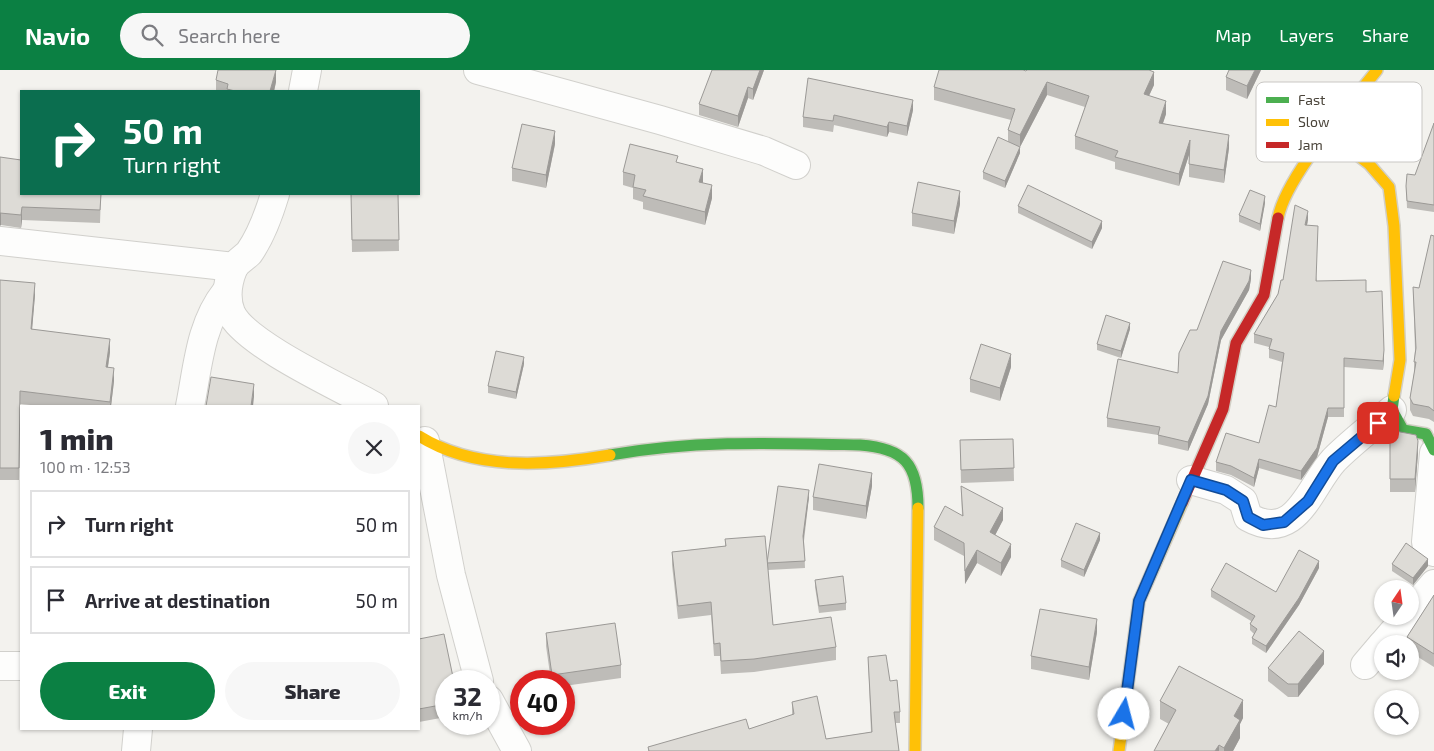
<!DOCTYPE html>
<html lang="en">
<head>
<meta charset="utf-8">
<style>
  body { margin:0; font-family:"Exo 2",sans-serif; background:#f7f7f7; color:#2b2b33; height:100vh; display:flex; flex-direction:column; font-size:19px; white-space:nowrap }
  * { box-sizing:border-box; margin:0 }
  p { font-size:16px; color:#7c7c81 }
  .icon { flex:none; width:28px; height:28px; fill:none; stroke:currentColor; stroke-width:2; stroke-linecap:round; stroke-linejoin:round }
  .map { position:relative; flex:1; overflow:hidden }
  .panel { position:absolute; left:20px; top:335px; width:400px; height:325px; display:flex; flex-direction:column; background:#fff; border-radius:0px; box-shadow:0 1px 4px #0004 }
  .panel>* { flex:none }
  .banner { position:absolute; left:20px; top:20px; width:400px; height:105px; border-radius:0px; box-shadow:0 1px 4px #0004; background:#0b6e4f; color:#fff; overflow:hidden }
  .needle { width:32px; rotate:13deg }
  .tools { position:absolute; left:1374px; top:510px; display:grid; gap:10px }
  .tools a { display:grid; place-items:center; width:45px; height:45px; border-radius:50%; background:#fff; box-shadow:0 1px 4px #0004; font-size:25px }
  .speed { position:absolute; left:435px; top:600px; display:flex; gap:10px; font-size:25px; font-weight:700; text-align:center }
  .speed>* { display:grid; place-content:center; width:65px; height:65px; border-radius:50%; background:#fff; box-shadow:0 1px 4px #0004; line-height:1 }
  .speed small { font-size:12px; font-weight:400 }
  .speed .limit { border:8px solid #d22; background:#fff; color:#111 }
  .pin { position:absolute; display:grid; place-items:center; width:42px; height:42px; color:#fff; margin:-21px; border-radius:10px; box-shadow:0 2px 8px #0006 }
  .me { position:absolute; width:55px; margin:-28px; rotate:8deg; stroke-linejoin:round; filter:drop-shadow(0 0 4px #0008) }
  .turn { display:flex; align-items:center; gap:18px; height:105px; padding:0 20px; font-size:22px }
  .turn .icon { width:65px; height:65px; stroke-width:2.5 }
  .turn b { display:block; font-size:35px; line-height:42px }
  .round { display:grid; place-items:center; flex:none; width:52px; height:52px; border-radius:26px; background:#f7f7f7 }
  .head { display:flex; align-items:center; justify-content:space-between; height:85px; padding:0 20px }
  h1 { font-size:30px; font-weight:800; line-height:38px }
  .button { display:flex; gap:10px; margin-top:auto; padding:10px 20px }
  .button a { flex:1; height:58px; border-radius:30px; background:#0b8043; color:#fff; font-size:20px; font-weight:800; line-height:58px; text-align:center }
  .button a+a { background:#f7f7f7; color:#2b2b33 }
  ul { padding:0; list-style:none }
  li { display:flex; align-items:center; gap:15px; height:68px; margin:0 10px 8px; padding:0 10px; border:2px solid #e1e1e2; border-radius:0px }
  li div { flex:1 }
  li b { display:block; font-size:19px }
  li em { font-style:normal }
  header { display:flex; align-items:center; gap:30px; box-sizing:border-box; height:70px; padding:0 25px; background:#0b8043; color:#fff }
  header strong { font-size:24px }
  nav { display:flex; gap:28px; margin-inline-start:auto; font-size:18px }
  .search { width:350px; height:45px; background:#f7f7f7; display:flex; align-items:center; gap:12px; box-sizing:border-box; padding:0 18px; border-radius:28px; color:#7c7c81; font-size:19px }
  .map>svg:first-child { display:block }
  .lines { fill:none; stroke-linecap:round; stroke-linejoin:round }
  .street-casing { stroke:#d1d0cc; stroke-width:30 }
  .fast-casing { stroke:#d2cfc5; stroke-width:14 }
  .slow-casing { stroke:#d2cfc5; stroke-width:14 }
  .jam-casing { stroke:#d2cfc5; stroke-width:14 }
  .street { stroke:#fdfdfc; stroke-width:28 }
  .fast { stroke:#4caf50; stroke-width:11 }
  .slow { stroke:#ffc107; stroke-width:11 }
  .jam { stroke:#c62828; stroke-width:11 }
  .wall { fill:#bebcb8 }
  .shaded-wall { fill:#9b9996 }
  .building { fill:#dddbd6; stroke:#9b9996 }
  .route-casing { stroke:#114b97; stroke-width:12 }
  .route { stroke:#1a73e8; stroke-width:9 }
  .key { fill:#fff; stroke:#c9c7c4; stroke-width:1 }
  .key-label { font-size:14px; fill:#4a443a }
</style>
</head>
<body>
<header>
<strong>Navio</strong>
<div class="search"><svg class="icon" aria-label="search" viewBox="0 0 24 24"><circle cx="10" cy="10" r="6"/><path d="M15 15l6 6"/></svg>Search here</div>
<nav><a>Map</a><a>Layers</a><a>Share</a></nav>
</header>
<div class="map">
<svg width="1434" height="681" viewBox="0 0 1434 681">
  <rect width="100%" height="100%" fill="#f3f2ee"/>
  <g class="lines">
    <defs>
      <g id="street">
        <path d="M478 0 660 50 764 81 796 95"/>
        <path d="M303 21 307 0"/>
        <path d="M275 124C269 144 261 166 249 183 244 188 236 192 233 199 227 214 225 228 231 243 245 274 342 318 374 336"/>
        <path d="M0 171 234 197"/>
        <path d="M190 336C198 296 200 255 226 222"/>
        <path d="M425 371 451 505 479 611"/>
        <path d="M1434 383 1426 472 1434 482"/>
        <path d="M1191 410 1226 420 1243 431 1248 447C1297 474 1309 417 1334 390 1352 372 1373 356 1392 340"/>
        <path d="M1410 542 1434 514"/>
        <path d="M1383 574 1407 546"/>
        <path d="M1365 595 1382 575"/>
        <path d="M0 596H21"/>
        <path d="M489 630 517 681"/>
        <path d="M136 681 138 659"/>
      </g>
      <g id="fast">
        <path d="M1394 326 1392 340 1403 360 1426 364 1434 380"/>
        <path d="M610 385C696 370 774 373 860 375 904 378 918 394 918 438"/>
      </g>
      <g id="slow">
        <path d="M1327 62 1369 94 1389 117 1394 156 1400 290 1394 326"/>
        <path d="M1278 148C1286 106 1349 36 1377 0"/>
        <path d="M419 366C475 401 547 396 610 385"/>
        <path d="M915 681 918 438"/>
        <path d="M1119 681 1139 531 1182 433"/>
      </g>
      <path id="jam" d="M1182 433 1223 339 1236 273 1264 225 1278 148"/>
    </defs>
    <use href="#street" class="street-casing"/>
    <use href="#fast" class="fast-casing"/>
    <use href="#slow" class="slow-casing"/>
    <use href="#jam" class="jam-casing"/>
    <use href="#street" class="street"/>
    <use href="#fast" class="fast"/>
    <use href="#slow" class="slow"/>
    <use href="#jam" class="jam"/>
  </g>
  <g class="wall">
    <path d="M764 0 753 30 748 28 738 57 699 45V34Z"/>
    <path d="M1261 0 1247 29 1226 20V7Z"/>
    <path d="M1026 1 1154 15 1149 26 1166 44 1163 53 1229 78 1224 113 1189 107V84L1179 116 1115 99V92L1075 79V66L1085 37 1047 25 1020 77V83L1005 118 983 109V102L1008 71V60L1011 50 934 30V17Z"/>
    <path d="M216 10 276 12 274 21H216Z"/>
    <path d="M913 40 907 66 889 62 887 67 834 55 833 62 803 57V47Z"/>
    <path d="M1434 53V142L1407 138 1406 116 1415 105Z"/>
    <path d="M555 74 546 118 512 111V98Z"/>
    <path d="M0 87 101 124 100 153 22 150 21 158 1 155Z"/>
    <path d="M678 93 703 112 702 113 712 128 705 155 643 139V132L633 129V118L623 115V102Z"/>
    <path d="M351 124 398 126 399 181 352 182Z"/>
    <path d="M1265 133 1260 161 1239 152V145Z"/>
    <path d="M960 134 954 164 912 156V143Z"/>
    <path d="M1018 136 1102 158 1092 179 1018 143Z"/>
    <path d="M1308 150 1307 155 1317 211 1366 222 1384 289 1383 300 1344 297V347H1328L1317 387 1301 410 1259 398 1254 417 1231 405 1216 401V392L1259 373 1276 337 1282 292 1269 288V277L1254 273V264L1278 224Z"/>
    <path d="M1434 166V352L1429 349 1413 346 1410 340V328L1414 303V292L1415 280 1413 217 1419 218Z"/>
    <path d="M1251 209 1249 220 1221 270 1208 334 1188 381 1158 374V365L1107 357V348L1178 303 1197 260Z"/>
    <path d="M0 210 35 225 32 259 110 282 108 297 114 311 111 336H41L20 334 19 410H0Z"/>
    <path d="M1130 259 1121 288 1097 280V274Z"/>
    <path d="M524 294 516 329 488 323V316Z"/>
    <path d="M1011 297 1000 331 970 322V309Z"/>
    <path d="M1390 360 1418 383 1415 422H1390Z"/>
    <path d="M1013 369 1014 411 961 413 960 370Z"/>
    <path d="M872 416 866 449 813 440V427Z"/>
    <path d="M961 416 1003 450 995 465 1011 487 1001 506 977 493 965 514 964 486 934 470V457L962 446Z"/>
    <path d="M809 427 804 471 805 498 768 500 773 555 836 577V590L754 602 721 604 720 586H714L711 545 678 549 672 495V482L725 476V469L767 493Z"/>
    <path d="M1100 470 1084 507 1061 497V490Z"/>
    <path d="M1392 494 1428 496 1413 515 1392 501Z"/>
    <path d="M1319 498 1299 535 1266 583 1252 574V568L1254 564 1250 560V554L1251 551 1211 527V520L1276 522Z"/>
    <path d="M815 510 846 533V540L819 543 815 517Z"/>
    <path d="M1434 525V597L1410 582V574H1407V567Z"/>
    <path d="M1097 562 1089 610 1031 599V586Z"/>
    <path d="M546 563 621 595V608L564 616V611H551L546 576Z"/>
    <path d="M419 569 453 607 446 611V647L419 652Z"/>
    <path d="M868 587 890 611 900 642V653H895L899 681H648V677L749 659 792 645V632L826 669 871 662Z"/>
    <path d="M1324 594 1298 627H1288L1268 611V598Z"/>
    <path d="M1160 631 1243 648 1240 654V668L1233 681H1154L1169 654 1160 649Z"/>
  </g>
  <g class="shaded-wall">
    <path d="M276 0V12L274 21H270Z"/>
    <path d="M760 0H764L753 30V19Z"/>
    <path d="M1255 0H1261L1247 29V16Z"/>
    <path d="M1154 2V15L1144 36V24Z"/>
    <path d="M1047 12V25L1020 77V65Z"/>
    <path d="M748 17V28L738 57V46Z"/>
    <path d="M913 30V40L907 66V56Z"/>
    <path d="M1166 31V44L1159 65V53Z"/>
    <path d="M889 52V62L887 67V57Z"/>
    <path d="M555 61V74L546 118V105Z"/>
    <path d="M1229 65V78L1224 113V100Z"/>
    <path d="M1190 70V82L1179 116V104Z"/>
    <path d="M1020 77V83L1005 118V111Z"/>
    <path d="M703 99V112L699 125V112Z"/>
    <path d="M712 115V128L705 155V142Z"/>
    <path d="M960 121V134L954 164V151Z"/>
    <path d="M1265 126V133L1260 161V154Z"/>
    <path d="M22 137V150L21 158V145Z"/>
    <path d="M1308 141V150L1305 164V155Z"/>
    <path d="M0 143H1V155L0 156Z"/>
    <path d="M1102 151V158L1092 179V172Z"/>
    <path d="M1251 200V209L1249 220 1221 270 1208 334 1188 381V372L1221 261Z"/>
    <path d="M35 213V225L31 272V259Z"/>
    <path d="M1130 253V259L1121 288V281Z"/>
    <path d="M110 269V282L106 310V297Z"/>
    <path d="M1384 280V289L1383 300V291Z"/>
    <path d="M1011 284V297L1000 331V318Z"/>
    <path d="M524 287V294L516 329V322Z"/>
    <path d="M114 298V311L111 336H110Z"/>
    <path d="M254 314V327L253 336H251Z"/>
    <path d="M1328 338V347L1317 387 1301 410V401Z"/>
    <path d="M1418 371V383L1415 422V409Z"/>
    <path d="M1259 389V398L1254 417V408Z"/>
    <path d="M872 403V416L866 449V436Z"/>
    <path d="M809 420V427L803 473V466Z"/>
    <path d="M1003 438V450L990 475V462Z"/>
    <path d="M1100 463V470L1084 507V500Z"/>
    <path d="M1011 474V487L1001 506V493Z"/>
    <path d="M977 480V493L965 514V501Z"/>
    <path d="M1428 489V496L1413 515V508Z"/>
    <path d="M1319 491V498L1299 535 1266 583V576Z"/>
    <path d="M1097 549V562L1089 610V597Z"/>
    <path d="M1324 581V594L1298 627V614Z"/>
    <path d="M1243 630V648L1240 654V668L1233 681H1224V678L1234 646Z"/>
    <path d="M1219 675V681H1215Z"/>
  </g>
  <g class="building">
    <path d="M218 0H276L270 21H235L227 19 228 14 216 10Z"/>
    <path d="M712 0H760L753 19 748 17 738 46 699 34Z"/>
    <path d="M939 0H1023L1026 1 1027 0H1149L1154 2 1144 24 1166 31 1159 53 1229 65 1224 100 1189 94 1190 70 1179 104 1115 87 1118 81 1075 66 1089 26 1047 12 1020 65 1008 60 1015 39 934 17Z"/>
    <path d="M1229 0H1255L1247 16 1226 7Z"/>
    <path d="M808 8 913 30 907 56 889 52 887 57 834 45 833 51 803 47Z"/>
    <path d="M1434 53V135L1407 131 1406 116 1407 104 1415 105Z"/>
    <path d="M522 54 555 61 546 105 512 98Z"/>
    <path d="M998 67 1020 77 1005 111 983 102Z"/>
    <path d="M630 74 678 86 676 92 703 99 699 112 712 115 705 142 643 126 646 120 633 117 635 105 623 102Z"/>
    <path d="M0 87 21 90V124H101L100 140 22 137 21 145 0 143Z"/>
    <path d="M918 112 960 121 954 151 912 143Z"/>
    <path d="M1028 115 1102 151 1092 172 1018 136Z"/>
    <path d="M1250 120 1265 126 1260 154 1239 145Z"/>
    <path d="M351 124H398L399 170H352Z"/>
    <path d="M1295 135 1308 141 1305 155 1318 156 1316 211 1366 210V222L1382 221 1384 280 1383 291 1344 288V338H1328L1317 378 1301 401 1259 389 1254 408 1231 396 1216 392 1226 363 1259 373 1269 335 1276 337 1284 283 1269 279 1272 269 1254 264 1278 224 1281 210H1283Z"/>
    <path d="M1431 165 1434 166V341L1429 337 1413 334 1410 328 1416 292H1414L1416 278 1413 217 1419 218Z"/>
    <path d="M1223 191 1251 200 1249 211 1221 261 1208 326 1188 372 1158 365 1160 357 1107 348 1118 289 1178 303 1179 283 1190 260H1197Z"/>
    <path d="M0 210 35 213 31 259 110 269 106 297 114 298 110 332 20 321 19 398H0Z"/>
    <path d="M1106 245 1130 253 1121 281 1097 274Z"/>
    <path d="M981 274 1011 284 1000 318 970 309Z"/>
    <path d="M496 281 524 287 516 322 488 316Z"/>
    <path d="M211 307 254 314 251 336H206Z"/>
    <path d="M1390 360 1416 365 1418 371 1415 409H1390Z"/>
    <path d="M1013 369 1014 398 961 400 960 370Z"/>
    <path d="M819 394 872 403 866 436 813 427Z"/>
    <path d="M778 416 809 420 803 466 805 491 767 493Z"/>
    <path d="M961 416 1003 438 990 462 1011 474 1001 493 977 480 965 501 964 473 934 457 945 436 963 446Z"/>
    <path d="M1076 453 1100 463 1084 500 1061 490Z"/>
    <path d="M765 466 773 555 831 547 836 577 754 589 721 591 720 573 714 574 711 532 678 536 672 482 726 476 725 469Z"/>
    <path d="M1406 473 1428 489 1413 508 1392 494Z"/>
    <path d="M1299 480 1319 491 1299 528 1266 576 1252 568 1257 559 1250 554 1255 546 1211 520 1226 493 1276 522Z"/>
    <path d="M843 506 846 533 819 536 815 510Z"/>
    <path d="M1434 525V584L1407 567Z"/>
    <path d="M1040 539 1097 549 1089 597 1031 586Z"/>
    <path d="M615 553 621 595 552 605 546 563Z"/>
    <path d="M1299 561 1324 581 1298 614H1288L1268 598Z"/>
    <path d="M444 564 453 607 460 605 461 611H446V634L419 639V569Z"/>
    <path d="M886 585 890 611 897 610 900 642H894L899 681H649L648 677 746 649 749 659 794 644 792 632 817 626 826 669 872 662 868 587Z"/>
    <path d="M1179 596 1243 630 1234 646 1240 650 1224 678 1219 675 1215 681H1154L1176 640 1160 631Z"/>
  </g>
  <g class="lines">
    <defs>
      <path id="route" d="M1124 644 1139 531 1191 410 1226 420 1243 431 1248 447 1263 455 1284 452 1308 431 1333 391 1378 353"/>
    </defs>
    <use href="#route" class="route-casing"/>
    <use href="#route" class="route"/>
  </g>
  <rect x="1256" y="12" width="166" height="80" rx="8" class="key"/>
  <rect x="1266" y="27" width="23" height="6" fill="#4caf50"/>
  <rect x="1266" y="49" width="23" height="7" fill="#ffc107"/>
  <rect x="1266" y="72" width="23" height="6" fill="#c62828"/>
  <g class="key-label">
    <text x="1298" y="35">Fast</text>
    <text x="1298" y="57">Slow</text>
    <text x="1298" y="80">Jam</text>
  </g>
</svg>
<div class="tools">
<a><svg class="needle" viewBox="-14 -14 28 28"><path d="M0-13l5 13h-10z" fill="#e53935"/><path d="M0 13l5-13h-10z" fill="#7c7c81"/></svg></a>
<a><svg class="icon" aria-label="sound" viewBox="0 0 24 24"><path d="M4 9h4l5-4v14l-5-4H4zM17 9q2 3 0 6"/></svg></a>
<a><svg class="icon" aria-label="search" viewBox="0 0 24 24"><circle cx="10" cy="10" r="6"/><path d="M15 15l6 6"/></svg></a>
</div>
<div class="speed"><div>32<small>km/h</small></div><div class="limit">40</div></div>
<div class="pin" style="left:1378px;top:353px;background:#d93025"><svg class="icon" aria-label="arrive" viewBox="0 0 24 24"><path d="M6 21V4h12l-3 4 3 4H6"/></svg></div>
<svg class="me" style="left:1124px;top:644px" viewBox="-20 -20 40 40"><circle r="19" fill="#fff"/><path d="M0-13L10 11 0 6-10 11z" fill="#1a73e8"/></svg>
<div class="banner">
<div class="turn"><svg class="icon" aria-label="right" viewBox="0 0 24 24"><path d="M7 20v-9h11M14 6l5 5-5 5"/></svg><div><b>50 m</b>Turn right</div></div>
</div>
<section class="panel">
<div class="head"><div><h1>1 min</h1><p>100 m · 12:53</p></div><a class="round"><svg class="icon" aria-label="close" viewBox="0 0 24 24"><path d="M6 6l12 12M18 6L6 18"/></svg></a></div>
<ul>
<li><svg class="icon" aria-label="right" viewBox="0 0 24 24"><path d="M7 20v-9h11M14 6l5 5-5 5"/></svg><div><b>Turn right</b></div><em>50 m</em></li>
<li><svg class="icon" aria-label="arrive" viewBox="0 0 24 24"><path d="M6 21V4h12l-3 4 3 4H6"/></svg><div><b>Arrive at destination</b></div><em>50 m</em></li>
</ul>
<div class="button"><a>Exit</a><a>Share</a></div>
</section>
</div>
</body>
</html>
